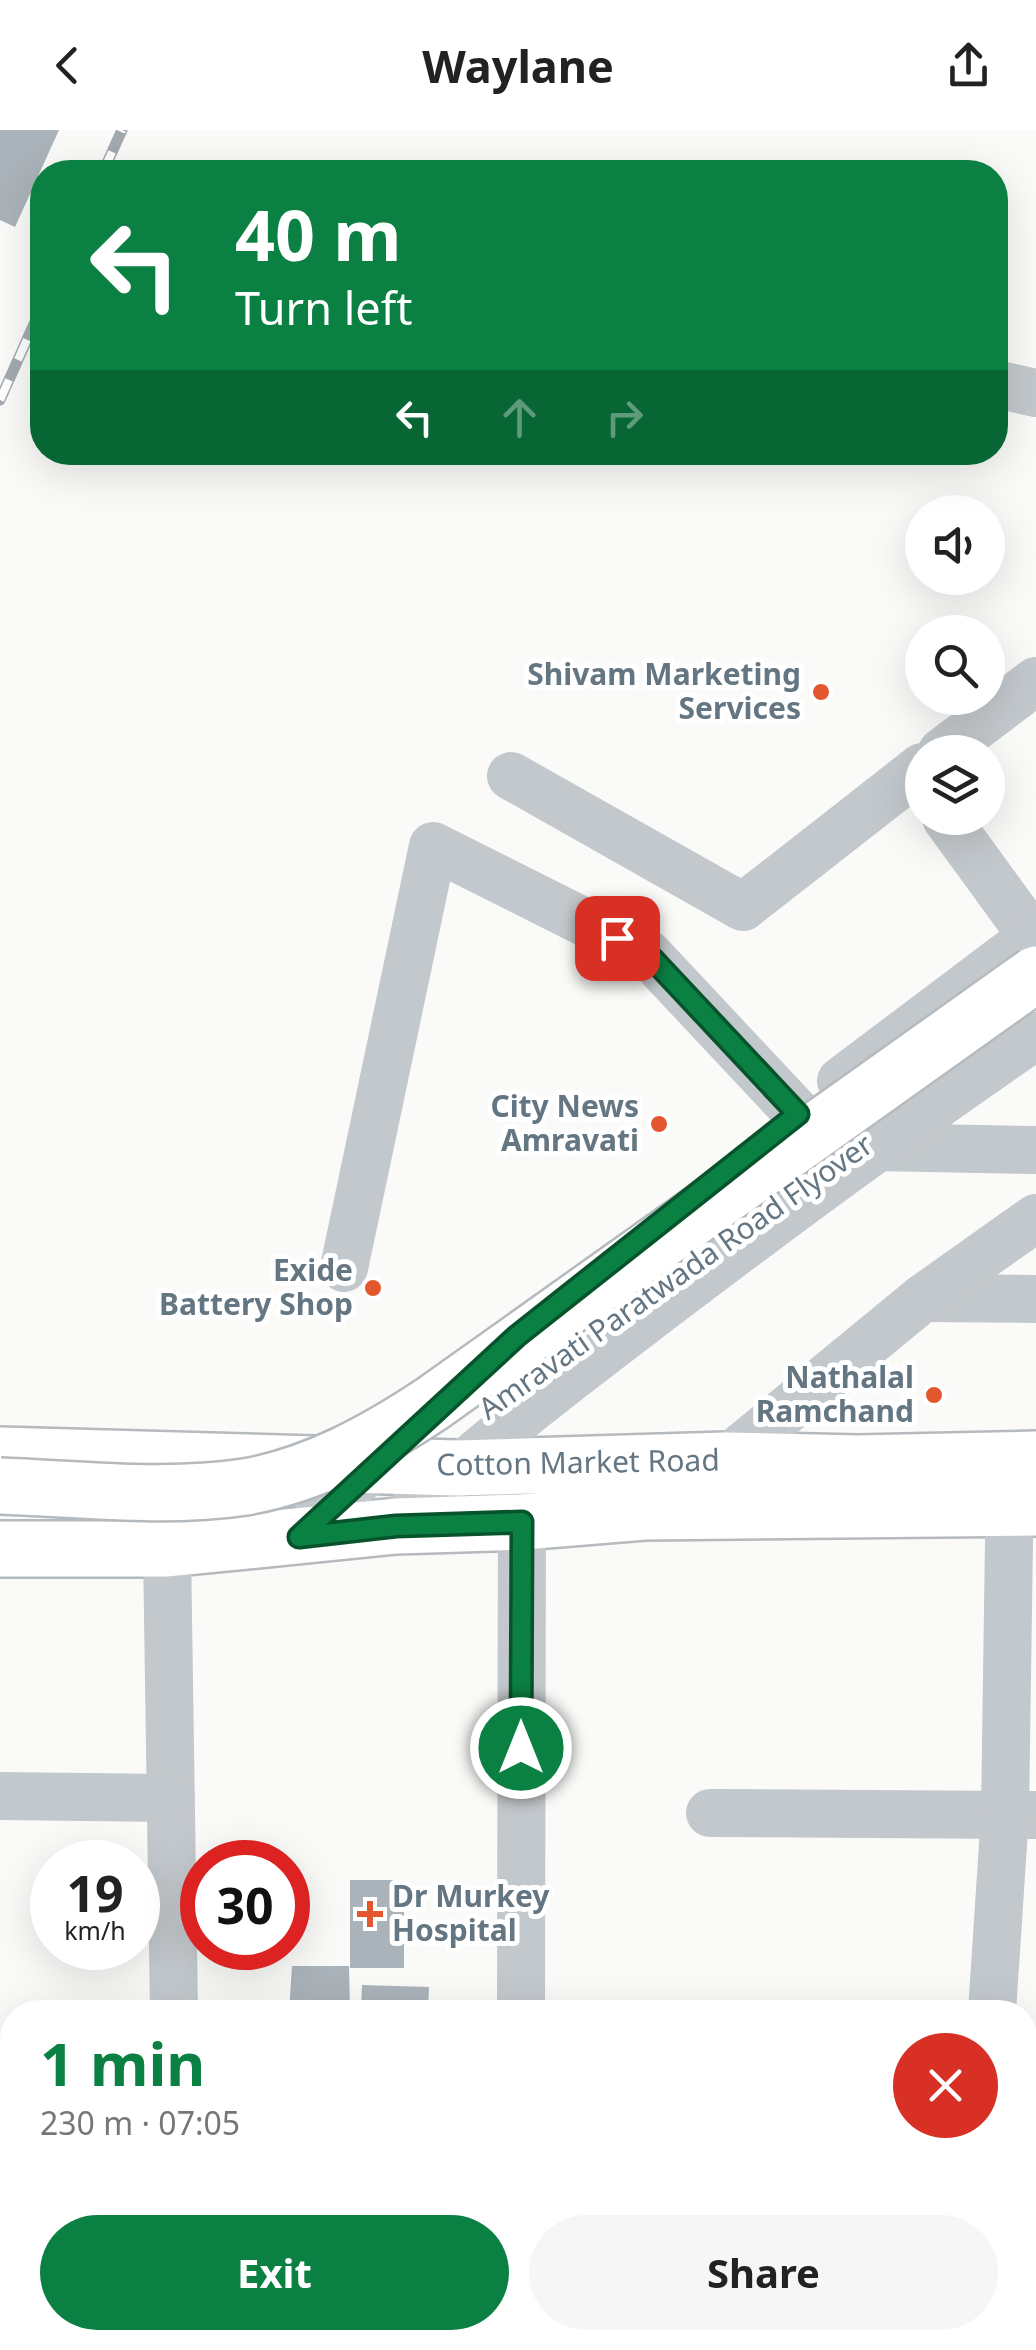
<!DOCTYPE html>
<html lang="en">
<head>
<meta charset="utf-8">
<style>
  body { margin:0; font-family:"Noto Sans",sans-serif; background:#f6f6f6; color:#222; height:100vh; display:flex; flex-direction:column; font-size:38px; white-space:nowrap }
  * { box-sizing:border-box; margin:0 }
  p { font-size:32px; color:#767676 }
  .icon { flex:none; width:55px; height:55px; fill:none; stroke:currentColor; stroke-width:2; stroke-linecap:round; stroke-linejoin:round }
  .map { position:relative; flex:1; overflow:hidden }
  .panel { position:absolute; left:0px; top:1870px; width:1038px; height:350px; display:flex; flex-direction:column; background:#fff; border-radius:40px 40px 0 0; box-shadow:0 10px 40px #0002 }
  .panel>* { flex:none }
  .top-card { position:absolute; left:30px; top:30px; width:978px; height:305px; border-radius:40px; box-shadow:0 10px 40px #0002; background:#0b8043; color:#fff; overflow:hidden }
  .fabs { position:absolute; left:905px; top:365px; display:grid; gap:20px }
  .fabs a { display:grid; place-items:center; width:100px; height:100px; border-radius:50%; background:#fff; box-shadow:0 10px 40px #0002; font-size:50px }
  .speed { position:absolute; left:30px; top:1710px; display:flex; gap:20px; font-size:50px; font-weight:700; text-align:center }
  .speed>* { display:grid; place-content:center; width:130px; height:130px; border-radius:50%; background:#fff; box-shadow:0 10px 40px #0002; line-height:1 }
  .speed small { font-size:25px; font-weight:400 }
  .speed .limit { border:15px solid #d22; background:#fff; color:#111 }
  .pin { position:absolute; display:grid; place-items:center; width:85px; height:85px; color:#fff; margin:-42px; border-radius:20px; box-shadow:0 5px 15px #0006 }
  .me { position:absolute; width:110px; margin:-55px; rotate:0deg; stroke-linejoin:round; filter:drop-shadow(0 0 8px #0008) }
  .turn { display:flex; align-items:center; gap:35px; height:210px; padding:0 40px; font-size:45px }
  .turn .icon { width:130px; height:130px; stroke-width:2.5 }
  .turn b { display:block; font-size:70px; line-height:85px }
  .lanes { display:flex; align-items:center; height:95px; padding:0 40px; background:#0003; justify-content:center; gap:50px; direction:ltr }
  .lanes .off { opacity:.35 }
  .round { display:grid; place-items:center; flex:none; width:105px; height:105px; border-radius:52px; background:#f6f6f6 }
  .head { display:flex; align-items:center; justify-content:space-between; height:170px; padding:0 40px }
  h1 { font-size:60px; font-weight:700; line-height:75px; color:#0b8043 }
  .button { display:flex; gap:20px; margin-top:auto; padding:20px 40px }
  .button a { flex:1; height:115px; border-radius:60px; background:#0b8043; color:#fff; font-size:40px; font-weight:700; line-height:115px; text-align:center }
  .button a+a { background:#f6f6f6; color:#222 }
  header { display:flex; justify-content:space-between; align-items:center; height:130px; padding:0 40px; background:#fff; font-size:45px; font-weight:700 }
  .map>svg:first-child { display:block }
  .building { fill:#aab3b9 }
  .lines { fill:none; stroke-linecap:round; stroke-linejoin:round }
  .major-casing { stroke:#b5babe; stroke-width:60 }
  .minor { stroke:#c3c8cc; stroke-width:48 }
  .major { stroke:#fff; stroke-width:55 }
  .rail-casing { stroke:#a2aab0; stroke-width:11 }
  .rail { stroke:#fff; stroke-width:8; stroke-dasharray:22; stroke-linecap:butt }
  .major-bridge-casing { stroke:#b5babe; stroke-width:60; stroke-linecap:butt }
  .major-bridge { stroke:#fff; stroke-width:55 }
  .route-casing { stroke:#07532c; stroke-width:25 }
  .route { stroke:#0b8043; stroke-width:18 }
  .poi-dot { fill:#e4572e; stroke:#fff; stroke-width:4 }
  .labels { text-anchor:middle; stroke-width:10; stroke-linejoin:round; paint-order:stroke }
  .poi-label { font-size:30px; font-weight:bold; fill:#657683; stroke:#fff; text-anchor:end }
  .street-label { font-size:30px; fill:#657683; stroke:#fff }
</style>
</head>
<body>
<header><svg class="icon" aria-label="back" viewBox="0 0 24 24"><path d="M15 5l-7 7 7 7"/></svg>Waylane<svg class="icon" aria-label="share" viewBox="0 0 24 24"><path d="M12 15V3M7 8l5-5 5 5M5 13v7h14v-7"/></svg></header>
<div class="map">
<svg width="1036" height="2220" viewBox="0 0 1036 2220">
  <rect width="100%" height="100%" fill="#fafaf8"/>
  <g class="building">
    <path d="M0 0H59L15 97 0 90Z"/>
    <rect x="350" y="1750" width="54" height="88"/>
    <path d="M292 1836H349L350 1882H289Z"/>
    <path d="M362 1855 429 1857 428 1882H361Z"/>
    <path d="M48 2208H145V2220H47Z"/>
  </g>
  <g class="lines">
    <defs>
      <g id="major">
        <path d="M0 1325 457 1338 726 1330 858 1333 1036 1329"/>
        <path d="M0 1419H167L396 1396 522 1392 644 1382 1036 1378"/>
      </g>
    </defs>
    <use href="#major" class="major-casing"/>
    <g class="minor">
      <path d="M995 254 1036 263"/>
      <path d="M942 622 1036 551"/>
      <path d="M511 646 743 777 922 637"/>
      <path d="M946 688 1032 806"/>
      <path d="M841 951 1036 804"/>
      <path d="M874 1017 1036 1020"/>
      <path d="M344 1138 433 716 648 824 798 984"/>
      <path d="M923 1168 1036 1169"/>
      <path d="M726 1330 923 1168 1036 1088"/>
      <path d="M396 1396C480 1315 574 1245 667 1174 788 1082 910 992 1036 906"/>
      <path d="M299 1407 391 1319"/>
      <path d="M167 1419 174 1882"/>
      <path d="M0 1666 171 1668"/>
      <path d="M710 1683 1036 1685"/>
      <path d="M521 1882 522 1356"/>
      <path d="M992 1882 1005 1684 1010 1342"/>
      <path d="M0 1978H12"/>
      <path d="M1025 2009H1036"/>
      <path d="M0 2173 4 2177 2 2220"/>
      <path d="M179 2208V2220"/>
      <path d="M995 2208V2220"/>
      <path d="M520 2220V2208"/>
    </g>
    <use href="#major" class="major"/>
    <defs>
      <g id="rail">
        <path d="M103 42 122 0"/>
        <path d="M0 270 42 176"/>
      </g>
    </defs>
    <use href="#rail" class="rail-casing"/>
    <use href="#rail" class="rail"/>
    <defs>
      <path id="major-bridge" d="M0 1356C80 1359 166 1369 245 1357 314 1345 376 1311 433 1273L1036 844"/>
    </defs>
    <use href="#major-bridge" class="major-bridge-casing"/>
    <use href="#major-bridge" class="major-bridge"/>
  </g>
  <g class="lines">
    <defs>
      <path id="route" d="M521 1618 522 1392 396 1396 299 1407 517 1206 798 984 648 824 617 808"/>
    </defs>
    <use href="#route" class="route-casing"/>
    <use href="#route" class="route"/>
  </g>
  <g class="poi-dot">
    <circle cx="821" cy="562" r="10"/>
    <circle cx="659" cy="994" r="10"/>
    <circle cx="373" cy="1158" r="10"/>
    <circle cx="934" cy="1265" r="10"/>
    <path d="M365 1769h10v10h10v10h-10v10h-10v-10h-10v-10h10z"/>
  </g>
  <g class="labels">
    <g class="poi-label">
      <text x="801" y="555">Shivam Marketing<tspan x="801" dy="34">Services</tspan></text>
      <text x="639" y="987">City News<tspan x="639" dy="34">Amravati</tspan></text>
      <text x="353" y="1151">Exide<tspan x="353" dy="34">Battery Shop</tspan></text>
      <text x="914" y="1258">Nathalal<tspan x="914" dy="34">Ramchand</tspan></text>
      <text x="392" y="1777" text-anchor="start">Dr Murkey<tspan x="392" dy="34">Hospital</tspan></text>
    </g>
    <g class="street-label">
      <text transform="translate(676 1147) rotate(-35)" y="10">Amravati Paratwada Road Flyover</text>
      <text transform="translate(578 1333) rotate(-1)" y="10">Cotton Market Road</text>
    </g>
  </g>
</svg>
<div class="fabs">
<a><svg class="icon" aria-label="sound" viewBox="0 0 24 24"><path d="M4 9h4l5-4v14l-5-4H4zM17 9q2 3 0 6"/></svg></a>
<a><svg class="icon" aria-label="search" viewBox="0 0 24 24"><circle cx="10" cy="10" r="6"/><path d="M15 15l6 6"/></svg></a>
<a><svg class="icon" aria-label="layers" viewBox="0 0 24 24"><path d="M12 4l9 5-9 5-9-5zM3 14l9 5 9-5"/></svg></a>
</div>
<div class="speed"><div>19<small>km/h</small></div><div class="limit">30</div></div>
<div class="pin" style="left:617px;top:808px;background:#d93025"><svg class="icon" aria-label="arrive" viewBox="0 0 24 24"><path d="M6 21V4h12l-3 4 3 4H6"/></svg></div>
<svg class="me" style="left:521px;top:1618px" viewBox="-20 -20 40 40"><circle r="17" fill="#0b8043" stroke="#fff" stroke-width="3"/><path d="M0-11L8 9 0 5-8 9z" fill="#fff"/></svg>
<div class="top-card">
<div class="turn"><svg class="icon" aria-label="left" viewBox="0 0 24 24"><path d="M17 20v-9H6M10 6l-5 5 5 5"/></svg><div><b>40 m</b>Turn left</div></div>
<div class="lanes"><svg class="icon" aria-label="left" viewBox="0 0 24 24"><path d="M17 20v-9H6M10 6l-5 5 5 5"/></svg><svg class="icon off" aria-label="ahead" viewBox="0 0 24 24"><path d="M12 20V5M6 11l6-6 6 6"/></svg><svg class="icon off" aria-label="right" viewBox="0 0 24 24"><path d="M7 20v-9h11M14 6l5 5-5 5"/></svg></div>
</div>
<section class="panel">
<div class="head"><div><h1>1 min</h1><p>230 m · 07:05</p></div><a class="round" style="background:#d93025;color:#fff"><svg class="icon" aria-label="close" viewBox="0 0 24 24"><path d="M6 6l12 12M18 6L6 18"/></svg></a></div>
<div class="button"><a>Exit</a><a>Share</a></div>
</section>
</div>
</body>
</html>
